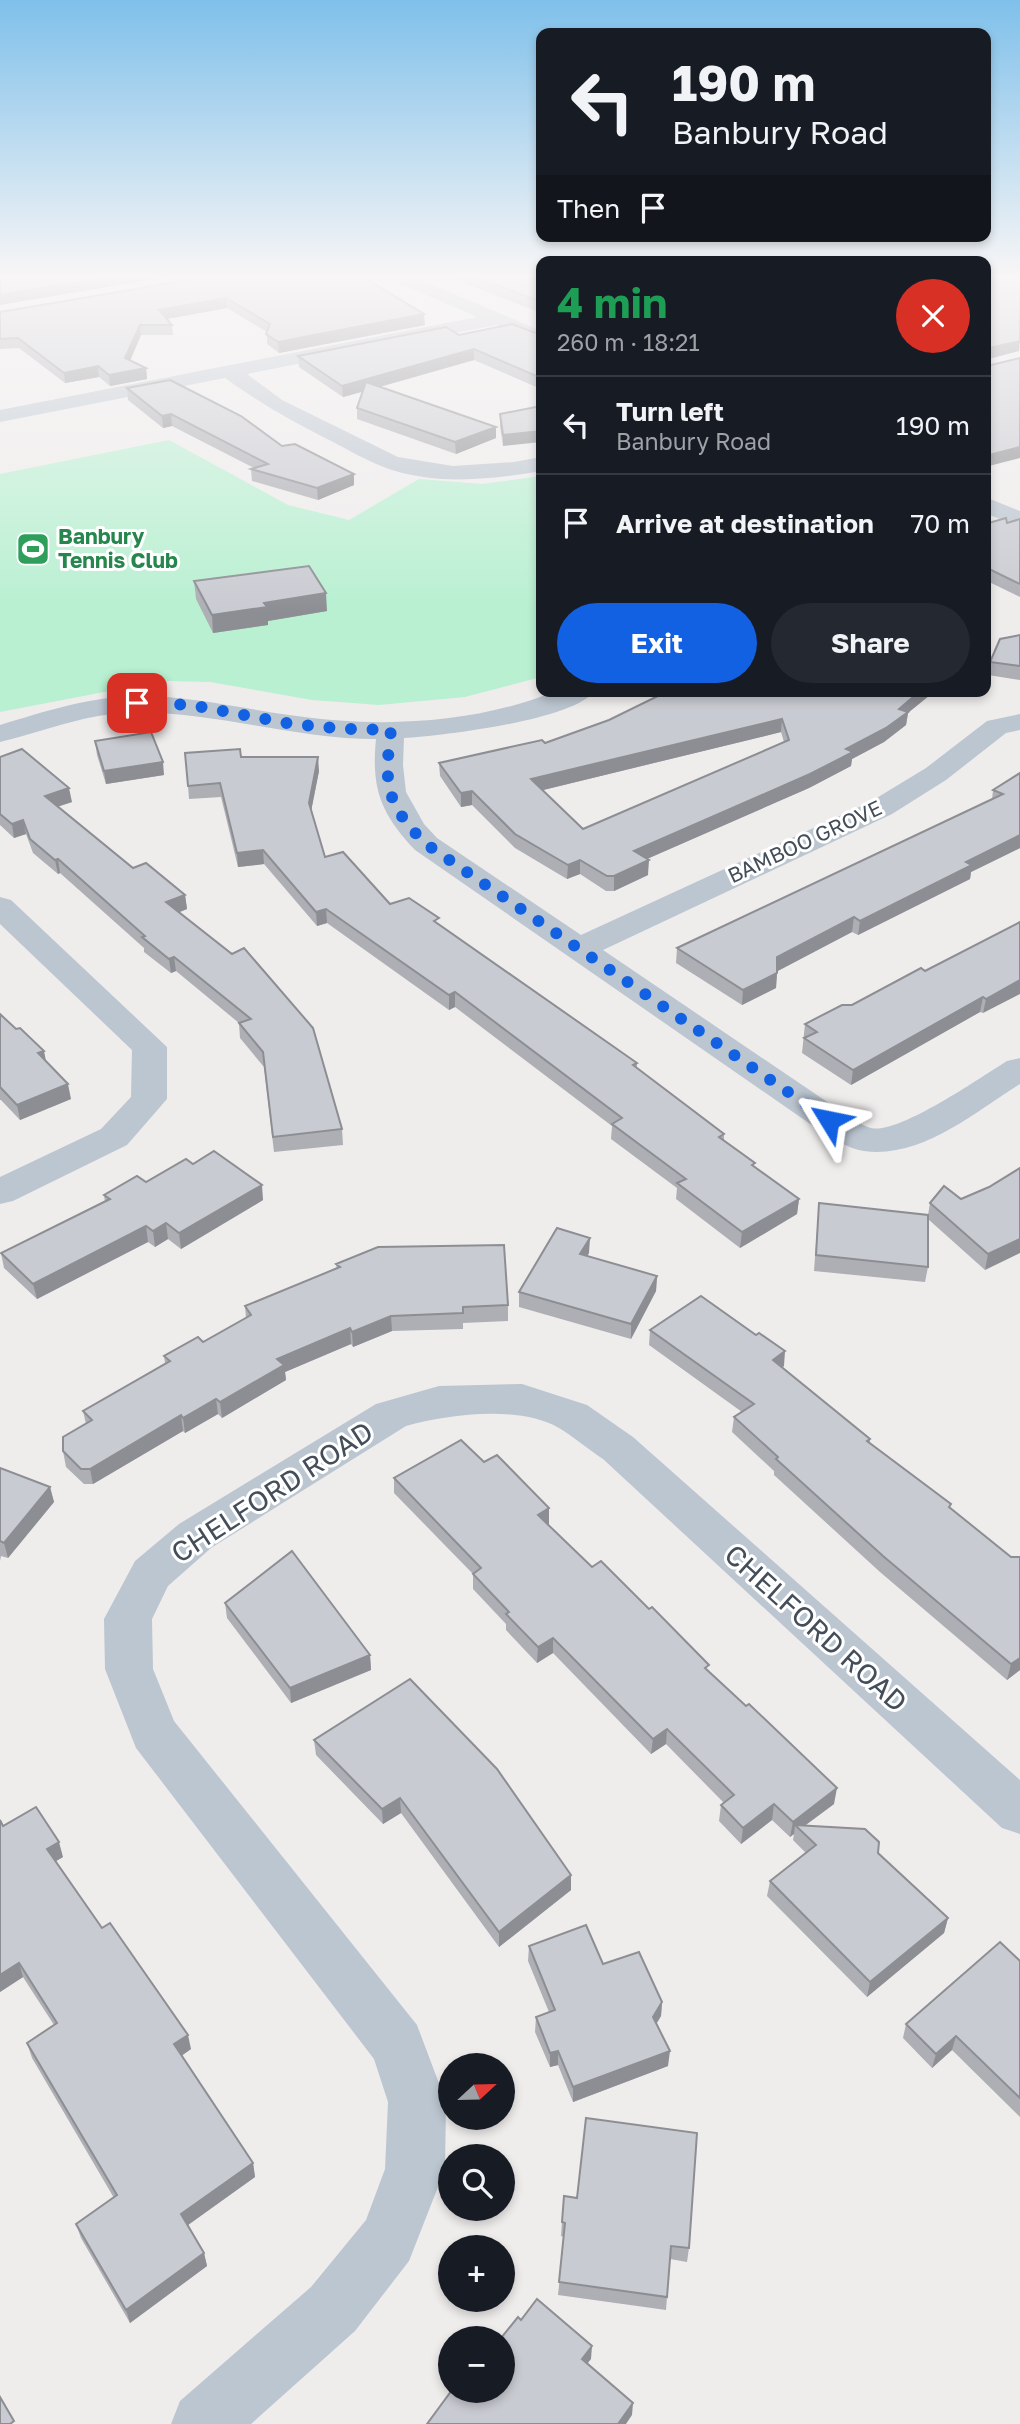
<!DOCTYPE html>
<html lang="en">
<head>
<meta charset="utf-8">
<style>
  body { margin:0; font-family:"Golos Text",sans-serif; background:#242831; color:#f1f3f6; height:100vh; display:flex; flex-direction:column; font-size:26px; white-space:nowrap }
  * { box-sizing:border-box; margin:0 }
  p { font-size:23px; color:#9ea1a6 }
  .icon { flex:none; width:38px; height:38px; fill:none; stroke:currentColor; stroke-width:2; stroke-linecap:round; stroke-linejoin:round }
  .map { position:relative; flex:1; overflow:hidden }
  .sheet { position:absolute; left:536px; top:256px; width:455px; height:441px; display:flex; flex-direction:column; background:#171b24; border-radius:14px; box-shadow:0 4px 10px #0003 }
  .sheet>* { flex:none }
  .guide { position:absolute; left:536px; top:28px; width:455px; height:214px; border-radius:14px; box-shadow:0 4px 10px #0003; background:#171b24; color:#f1f3f6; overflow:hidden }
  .needle { width:46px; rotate:68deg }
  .controls { position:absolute; left:438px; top:2053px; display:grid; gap:14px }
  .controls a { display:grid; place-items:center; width:77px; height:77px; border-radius:50%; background:#171b24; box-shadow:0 4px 10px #0003; font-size:35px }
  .pin { position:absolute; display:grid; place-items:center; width:60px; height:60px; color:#fff; margin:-30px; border-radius:14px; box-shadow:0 4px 10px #0006 }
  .me { position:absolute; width:77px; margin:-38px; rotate:305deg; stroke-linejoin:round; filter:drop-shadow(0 0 5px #0008) }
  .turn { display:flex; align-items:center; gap:24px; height:147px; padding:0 21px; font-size:32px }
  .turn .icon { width:91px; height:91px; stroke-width:2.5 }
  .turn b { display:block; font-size:49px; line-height:60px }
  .then { display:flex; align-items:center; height:66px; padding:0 21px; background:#0003; gap:14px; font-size:26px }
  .round { display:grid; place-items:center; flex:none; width:74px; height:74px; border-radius:37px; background:#242831 }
  .summary { display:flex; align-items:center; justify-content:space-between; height:119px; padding:0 21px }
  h1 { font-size:42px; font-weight:700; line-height:52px; color:#1e9e55 }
  .action { display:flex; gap:14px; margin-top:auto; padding:14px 21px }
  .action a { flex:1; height:80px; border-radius:42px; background:#1361e3; color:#fff; font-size:28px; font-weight:700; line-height:80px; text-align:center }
  .action a+a { background:#242831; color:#f1f3f6 }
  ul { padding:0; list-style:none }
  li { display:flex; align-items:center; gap:21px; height:98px; padding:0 21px; border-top:2px solid #363941 }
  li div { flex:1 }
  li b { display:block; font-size:26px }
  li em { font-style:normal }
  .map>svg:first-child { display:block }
  .green { fill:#b8f0d1 }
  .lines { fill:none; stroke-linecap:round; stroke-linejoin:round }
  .minor { fill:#bcc6d0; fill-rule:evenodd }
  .wall { fill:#adafb5; fill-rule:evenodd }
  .shaded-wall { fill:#8d8e93 }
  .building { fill:#c9cbd2; stroke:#8d8e93; stroke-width:2; fill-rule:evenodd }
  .route { stroke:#1361e3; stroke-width:12; stroke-dasharray:0 21.6 }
  .labels { text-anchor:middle; stroke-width:6; stroke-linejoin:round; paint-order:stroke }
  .far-leisure-label { font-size:21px; font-weight:bold; fill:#27864d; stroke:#fff; text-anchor:start }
  .far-street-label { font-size:21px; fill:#444e5a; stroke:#fff }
  .near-street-label { font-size:28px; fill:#444e5a; stroke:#fff }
</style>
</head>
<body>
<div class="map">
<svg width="1020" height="2424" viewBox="0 0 1020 2424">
  <rect width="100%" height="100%" fill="#efecec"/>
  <path class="green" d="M169 440 288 505 349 520 419 479 482 484 541 476V677L465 697 379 705 312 700 210 682 129 680 124 681 125 688 0 712V474Z"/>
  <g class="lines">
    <g class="minor">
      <path d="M384 274H408L541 331V344L496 325 247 374 282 400 398 457 453 466 514 462 541 457V471C490 480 430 486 381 466 361 458 342 446 323 437 288 419 257 401 225 378L0 422V410L477 317 387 278Z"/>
      <path d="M985 497 1020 511V527L985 513Z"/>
      <path d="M556 691H594C575 720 441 736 404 738L403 765 406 792 424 824 437 838 581 935 870 802 926 768 987 721 1020 714V730L1006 733 946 780 892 814 603 950 842 1112C851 1117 861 1125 871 1128 898 1135 981 1077 1007 1061L1020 1058V1084C975 1112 921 1159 864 1151 847 1149 831 1136 816 1128L415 850C381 814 371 789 376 739 291 739 209 709 125 713 82 715 42 732 0 742V725C46 711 92 696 140 696 190 696 239 708 289 715 377 728 472 725 556 691Z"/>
      <path d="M0 897 11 900 167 1047V1099L127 1145 13 1201 0 1204V1177L101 1129 131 1097 132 1050 0 924Z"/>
      <path d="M522 1384 587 1405 633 1437 1020 1780V1834L1002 1828 603 1459C588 1449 574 1437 559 1428 518 1405 449 1414 406 1426L211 1548 168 1586 152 1619 153 1669 174 1721 417 2025 446 2102 445 2169 409 2261 355 2331 251 2424H171L180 2401 311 2287 366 2220 385 2169 388 2102 374 2059 136 1748 105 1669 104 1619 135 1561 179 1524 376 1404 439 1386Z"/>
    </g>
  </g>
  <g class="wall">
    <path d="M224 274 425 325 279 353 267 344V332L227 308 167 319 172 325 173 335H141L130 360 146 368 147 379 110 386 99 377 65 383 19 348 0 349V312Z"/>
    <path d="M441 274H541V313Z"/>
    <path d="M459 335H541V389L474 360 380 387 496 427V438L456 454 357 419V408L362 392 343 397 299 367 298 356Z"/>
    <path d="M127 388 282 446 354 485 318 500 252 481 251 469 254 468 172 426 163 428 128 400Z"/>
    <path d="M541 406 503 446 500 426V414Z"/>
    <path d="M1020 519V597L985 580V524L1007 523Z"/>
    <path d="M194 581 327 611 268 621V625L213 633 196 599Z"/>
    <path d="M1020 635V680L988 675 990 662Z"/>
    <path d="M908 713 906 725 884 742 852 759 851 766 809 788 647 859 648 875 614 891H606L580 874 567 879 515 848 472 805 461 807 440 776 439 763 545 743 609 720ZM781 732 784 742 583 829 543 790Z"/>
    <path d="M95 741 164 775 106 784 97 755Z"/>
    <path d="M0 757 72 802 57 807 133 868 185 895 187 909 179 912 342 1129 343 1145 274 1152 264 1067 240 1038 239 1023 176 971 171 973 144 952V948L60 873 58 874 33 853 26 834 14 838 0 825Z"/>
    <path d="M319 771 311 810 325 857 390 904 440 925 637 1063V1068L724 1134V1140L755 1168 799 1199 797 1214 740 1248 676 1199 677 1188 611 1139 612 1126 455 1007 449 1010 327 923 317 926 264 864 238 867 221 797 189 799 188 786Z"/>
    <path d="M1020 773V848L971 872 970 879 858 935 852 932 777 971 776 988 742 1005 676 963 677 948 992 800 993 790Z"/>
    <path d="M1020 922 983 1013 980 1012 851 1085 802 1053 805 1024 852 1005 925 971Z"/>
    <path d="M0 1014 46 1062 71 1099 20 1120 1 1100H0Z"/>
    <path d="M193 1164 263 1200 181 1249 168 1239 155 1247 148 1242 37 1299 4 1268 1 1253 105 1202 104 1195 146 1182Z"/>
    <path d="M1020 1168 985 1270 928 1219V1267L925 1282 814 1271 819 1203 928 1215 930 1203 961 1199 989 1187Z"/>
    <path d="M589 1253 587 1256 657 1276 656 1291 631 1339 519 1307V1292Z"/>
    <path d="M336 1264 508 1305V1321L463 1323V1329L392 1331 353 1347 351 1344 285 1372 286 1380 222 1418 218 1414 185 1433 183 1431 93 1484H84L66 1467 63 1451 86 1424 83 1411 165 1363 164 1356 203 1342 246 1318 245 1306 337 1269Z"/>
    <path d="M650 1330 756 1335 784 1366 782 1367 870 1439V1443L1011 1557H1020V1670L1007 1680 880 1572 774 1475V1471L732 1432 734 1417 742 1412 649 1345Z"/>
    <path d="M484 1462 549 1524 548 1525 592 1567 708 1671 834 1804 806 1825 878 1853 948 1918 944 1933 867 1997 767 1896 770 1881 806 1853 793 1840 794 1834 790 1837 772 1820 741 1844 719 1821 721 1805 724 1803 666 1744 651 1754 553 1653 537 1663 506 1630V1624L473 1589V1574L394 1493V1478Z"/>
    <path d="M0 1468 50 1487 54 1502 8 1558 1 1556 0 1561Z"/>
    <path d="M225 1603 370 1655 371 1670 291 1703 227 1618Z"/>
    <path d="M314 1740 571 1875V1890L499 1947 401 1813 383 1824 316 1755Z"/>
    <path d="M3 1826 63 1857 56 1861 102 1928 191 2049 181 2056 253 2163 255 2177 187 2225 204 2253 207 2266 130 2323 81 2238 76 2224 114 2198 32 2058 27 2043 54 2025 23 1977 0 1992Z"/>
    <path d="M529 1946 603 1964 662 2002 661 2016 656 2024 668 2066 573 2102 558 2065 550 2067 535 2032 536 2017 549 2012 528 1961Z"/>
    <path d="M1020 1961V2117L952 2050 932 2068 903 2038 906 2024Z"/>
    <path d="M562 2222 689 2248 687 2262 670 2259 666 2310 558 2295 564 2237 561 2236Z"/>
  </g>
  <g class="shaded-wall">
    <path d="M125 274H185L0 305V295Z"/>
    <path d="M226 298 227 308 160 320 159 310Z"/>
    <path d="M424 314 425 325 279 353 278 342Z"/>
    <path d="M140 325 141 335 127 368 125 358Z"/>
    <path d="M1020 341 1019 351 985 360V349Z"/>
    <path d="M474 349V360L343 397 342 386Z"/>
    <path d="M98 366 99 377 65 383 64 373Z"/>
    <path d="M146 368 147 379 110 386 109 375Z"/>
    <path d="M171 414 172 426 163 428 162 416Z"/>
    <path d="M496 427V438L456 454 455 442Z"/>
    <path d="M541 431V442L503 446V435Z"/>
    <path d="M1020 447V458L985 467V456Z"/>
    <path d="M354 474V485L318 500 317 488Z"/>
    <path d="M326 593 327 611 268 621V625L213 633 212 615 264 603Z"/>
    <path d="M920 691H935L908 713 906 725 884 742 852 759 851 766 809 788 633 865 634 851 846 749Z"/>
    <path d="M782 719 781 732 531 793V779Z"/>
    <path d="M318 757 319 771 310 817 309 803Z"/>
    <path d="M163 762 164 775 106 784 104 771Z"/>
    <path d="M69 788 72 802 47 810 45 796Z"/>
    <path d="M472 791V805L461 807V793Z"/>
    <path d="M23 820 26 834 14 838 12 824Z"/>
    <path d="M1020 835V848L971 872 970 879 858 935 860 921 966 862Z"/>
    <path d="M263 850 264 864 238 867 237 853Z"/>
    <path d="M58 859 60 873 58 874 55 860Z"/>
    <path d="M580 860V874L567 879 568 865Z"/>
    <path d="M649 860 648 875 614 891V876Z"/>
    <path d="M185 895 187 909 168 917 166 902Z"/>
    <path d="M326 909 327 923 317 926 316 912Z"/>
    <path d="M854 917 852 932 776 972 777 957Z"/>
    <path d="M174 957 176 971 171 973 169 959Z"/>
    <path d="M777 973 776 988 742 1005 743 990Z"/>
    <path d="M1020 980V994L983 1013 986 999Z"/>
    <path d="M455 992V1007L449 1010V995Z"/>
    <path d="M983 997 980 1012 851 1085 853 1070Z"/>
    <path d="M44 1051 47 1066 38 1053Z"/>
    <path d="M68 1084 71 1099 20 1120 17 1105Z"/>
    <path d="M262 1185 263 1200 181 1249 179 1233Z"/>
    <path d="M799 1199 797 1214 740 1248 742 1232Z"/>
    <path d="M166 1223 168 1239 155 1247 153 1231Z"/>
    <path d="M146 1226 148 1242 37 1299 33 1284Z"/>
    <path d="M590 1238 589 1253 580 1269V1254Z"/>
    <path d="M1020 1239V1253L985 1270 988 1254Z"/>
    <path d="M657 1276 656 1291 631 1339V1324Z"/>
    <path d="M391 1316 392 1331 353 1347 352 1332Z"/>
    <path d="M350 1328 351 1344 285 1372 286 1380 222 1418 220 1402 277 1359Z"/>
    <path d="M785 1351 784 1366 771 1376 773 1360Z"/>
    <path d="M216 1399 218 1414 185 1433 183 1418Z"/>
    <path d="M181 1415 183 1431 93 1484 90 1469Z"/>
    <path d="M50 1487 54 1502 8 1558 4 1543Z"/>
    <path d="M549 1508V1524L538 1531V1515Z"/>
    <path d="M553 1638V1653L537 1663 538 1647Z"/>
    <path d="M370 1655 371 1670 291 1703 290 1688Z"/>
    <path d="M1020 1658V1670L1007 1680 1011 1664Z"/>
    <path d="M667 1729 666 1744 651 1754 653 1739Z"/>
    <path d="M837 1788 834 1804 800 1829 795 1825 794 1834 790 1837 793 1822Z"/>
    <path d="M400 1798 401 1813 383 1824 382 1809Z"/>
    <path d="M774 1804 772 1820 741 1844 743 1828Z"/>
    <path d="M59 1842 63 1857 51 1864 47 1849Z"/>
    <path d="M571 1875V1890L499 1947V1932Z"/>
    <path d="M948 1918 944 1933 867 1997 870 1982Z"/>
    <path d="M19 1963 23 1977 0 1992V1975Z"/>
    <path d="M662 2002 661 2016 652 2031 653 2017Z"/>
    <path d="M188 2035 191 2049 177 2059 174 2044Z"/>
    <path d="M956 2036 952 2050 932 2068 936 2054Z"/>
    <path d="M558 2051V2065L550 2067V2053Z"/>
    <path d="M670 2051 668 2066 573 2102V2087Z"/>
    <path d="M253 2163 255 2177 184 2228 181 2214Z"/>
    <path d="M204 2253 207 2266 130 2323 126 2310Z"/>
    <path d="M592 2346 591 2359 581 2372 582 2359Z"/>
    <path d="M633 2403 632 2415 626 2424H618Z"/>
  </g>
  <g class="building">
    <path d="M0 274H125L0 295Z"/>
    <path d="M224 274H358L424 314 278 342 266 334 270 324 226 298 159 310 172 325H140L125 358 146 368 109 375 98 366 64 373 18 338 0 339V312Z"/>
    <path d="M467 274H541V302Z"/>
    <path d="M985 274H1020V341L985 349Z"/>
    <path d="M512 324 541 335V378L474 349 342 386 298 356 446 327 459 335Z"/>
    <path d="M1020 358V447L985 456V364L987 366Z"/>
    <path d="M170 380 241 416 282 446 295 444 354 474 317 488 251 469 268 464 171 414 162 416 127 388Z"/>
    <path d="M366 382 496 427 455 442 357 408Z"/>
    <path d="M541 406V431L503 435 500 414Z"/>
    <path d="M1006 518 1007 523 1020 519V584L985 567V524Z"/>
    <path d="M309 566 326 593 264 603 267 607 212 615 194 581Z"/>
    <path d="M1020 635V666L990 662 1000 639Z"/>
    <path d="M668 691H920L899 709 908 712 886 728 846 749 853 752 810 774 634 851 649 860 614 876H607L580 860 568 865 515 834 472 791 461 793 439 763 542 740 545 743 609 720ZM782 719 789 740 583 829 531 779Z"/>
    <path d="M151 732 163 762 104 771 95 741Z"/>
    <path d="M22 749 69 788 45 796 133 868 146 863 185 895 166 902 232 954 244 948 313 1028 342 1129 273 1137 263 1052 239 1023 251 1019 174 957 169 959 142 937 145 936 58 859 55 860 30 839 23 820 12 824 0 814V757Z"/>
    <path d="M240 749 241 757H318L309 803 325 857 343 852 390 904 409 898 439 918 434 921 637 1063 633 1065 724 1134 719 1137 755 1163 752 1165 799 1199 742 1232 677 1183 686 1179 612 1124 622 1118 455 992 449 995 326 909 316 912 263 850 237 853 220 783 188 786 185 753Z"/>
    <path d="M1020 773V835L966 862 972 865 860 921 854 917 777 957V973L743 990 677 948 1003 794 993 790Z"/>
    <path d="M1020 922V980L986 999 983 997 853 1070 804 1038 817 1032 805 1024 842 1005H852L921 968 925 971Z"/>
    <path d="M0 1014 16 1029 20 1028 44 1051 38 1053 68 1084 17 1105 0 1087Z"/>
    <path d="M214 1151 262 1185 179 1233 166 1223 153 1231 146 1226 33 1284 1 1253 110 1199 104 1195 137 1176 146 1182 186 1159 193 1164Z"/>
    <path d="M1020 1168V1239L988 1254 930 1203 944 1186 961 1199 989 1187Z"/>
    <path d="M819 1203 928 1215V1267L816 1255Z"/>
    <path d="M557 1228 590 1238 580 1254 657 1276 631 1324 519 1292Z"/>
    <path d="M504 1245 508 1305 463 1307V1313L391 1316 352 1332 350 1328 277 1359 284 1365 220 1402 216 1399 183 1418 181 1415 90 1469H81L63 1451V1437L92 1420 83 1411 170 1361 164 1356 198 1337 203 1342 251 1315 245 1306 340 1267 336 1264 378 1247Z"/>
    <path d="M701 1296 756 1335 759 1333 785 1351 773 1360 870 1439 867 1441 951 1504 949 1507 1011 1557H1020V1658L1011 1664 883 1556 776 1459 778 1457 734 1417 754 1404 650 1330Z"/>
    <path d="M461 1440 484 1462 497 1455 549 1508 538 1515 592 1567 601 1561 649 1609 652 1607 709 1665 705 1668 746 1706 749 1704 837 1788 793 1822 774 1804 743 1828 721 1805 734 1795 667 1729 653 1739 553 1638 538 1647 506 1614 509 1612 473 1574 481 1568 394 1478Z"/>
    <path d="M0 1468 50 1487 4 1543 0 1541Z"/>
    <path d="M292 1551 370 1655 290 1688 225 1603Z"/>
    <path d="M410 1679 497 1769 571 1875 499 1932 400 1798 382 1809 314 1740Z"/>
    <path d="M36 1807 59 1842 47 1849 102 1928 110 1923 188 2035 174 2044 253 2163 181 2214 204 2253 126 2310 76 2224 117 2195 27 2043 57 2023 19 1963 0 1975V1820L3 1826Z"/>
    <path d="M795 1825 865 1829 879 1842 878 1853 948 1918 870 1982 770 1881 816 1845Z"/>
    <path d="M586 1925 603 1964 639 1952 662 2002 653 2017 670 2051 573 2087 558 2051 550 2053 536 2017 555 2010 529 1946Z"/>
    <path d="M1000 1942 1020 1961V2098L956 2036 936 2054 906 2024Z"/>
    <path d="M586 2118 697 2133 689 2248 671 2246 667 2297 559 2282 565 2223 562 2222 564 2196 577 2198Z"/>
    <path d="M537 2299 592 2346 582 2359 633 2403 618 2424H427L452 2390H502V2338H501L518 2317 521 2320Z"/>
    <path d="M0 2397 14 2421 10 2424H0Z"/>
  </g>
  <linearGradient id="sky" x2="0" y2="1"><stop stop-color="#7fc0ea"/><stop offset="0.45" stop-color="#f8f6f6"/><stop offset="1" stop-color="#f8f6f6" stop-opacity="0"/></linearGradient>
  <rect width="1020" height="613" fill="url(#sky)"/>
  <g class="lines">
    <path class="route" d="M137 703 191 705 292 724 346 729 391 730C384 785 385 803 426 844L829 1120"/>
  </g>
  <defs>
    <symbol id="stadium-square" viewBox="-11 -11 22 22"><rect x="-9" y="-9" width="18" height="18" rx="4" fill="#2e9e5b" stroke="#fff"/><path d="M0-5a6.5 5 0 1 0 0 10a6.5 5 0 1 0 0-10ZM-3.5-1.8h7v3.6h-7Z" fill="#fff"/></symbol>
  </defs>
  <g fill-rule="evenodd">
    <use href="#stadium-square" x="14" y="530" width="38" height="38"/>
  </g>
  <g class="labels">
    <g class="far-leisure-label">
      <text x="58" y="544">Banbury<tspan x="58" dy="24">Tennis Club</tspan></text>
    </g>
    <g class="far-street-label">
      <text transform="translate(805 842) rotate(-25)" y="7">BAMBOO GROVE</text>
    </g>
    <g class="near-street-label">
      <text transform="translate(272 1492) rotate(-33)" y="10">CHELFORD ROAD</text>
      <text transform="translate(816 1628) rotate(42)" y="10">CHELFORD ROAD</text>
    </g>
  </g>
</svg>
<div class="controls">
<a><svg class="needle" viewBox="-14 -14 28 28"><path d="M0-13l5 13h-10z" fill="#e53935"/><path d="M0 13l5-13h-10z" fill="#9ea1a6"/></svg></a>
<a><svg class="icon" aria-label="search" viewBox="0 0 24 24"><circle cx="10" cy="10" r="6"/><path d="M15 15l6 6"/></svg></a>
<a>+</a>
<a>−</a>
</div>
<div class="pin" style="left:137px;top:703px;background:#d93025"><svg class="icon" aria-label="arrive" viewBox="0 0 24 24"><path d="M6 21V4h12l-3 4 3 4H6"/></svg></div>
<svg class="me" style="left:829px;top:1120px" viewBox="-20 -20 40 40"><path d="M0-17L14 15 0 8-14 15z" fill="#1361e3" stroke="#fff" stroke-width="4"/></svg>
<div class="guide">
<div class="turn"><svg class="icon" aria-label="left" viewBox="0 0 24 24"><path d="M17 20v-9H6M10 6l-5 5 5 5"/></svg><div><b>190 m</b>Banbury Road</div></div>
<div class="then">Then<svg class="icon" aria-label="arrive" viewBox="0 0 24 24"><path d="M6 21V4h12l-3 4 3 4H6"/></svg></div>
</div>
<section class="sheet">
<div class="summary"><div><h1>4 min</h1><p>260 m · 18:21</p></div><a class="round" style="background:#d93025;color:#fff"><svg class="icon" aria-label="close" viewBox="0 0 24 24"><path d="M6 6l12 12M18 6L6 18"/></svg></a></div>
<ul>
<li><svg class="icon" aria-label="left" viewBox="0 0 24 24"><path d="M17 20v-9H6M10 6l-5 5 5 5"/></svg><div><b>Turn left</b><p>Banbury Road</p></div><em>190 m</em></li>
<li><svg class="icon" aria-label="arrive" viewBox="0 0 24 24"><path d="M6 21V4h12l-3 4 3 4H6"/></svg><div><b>Arrive at destination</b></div><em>70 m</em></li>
</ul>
<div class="action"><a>Exit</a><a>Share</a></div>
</section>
</div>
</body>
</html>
